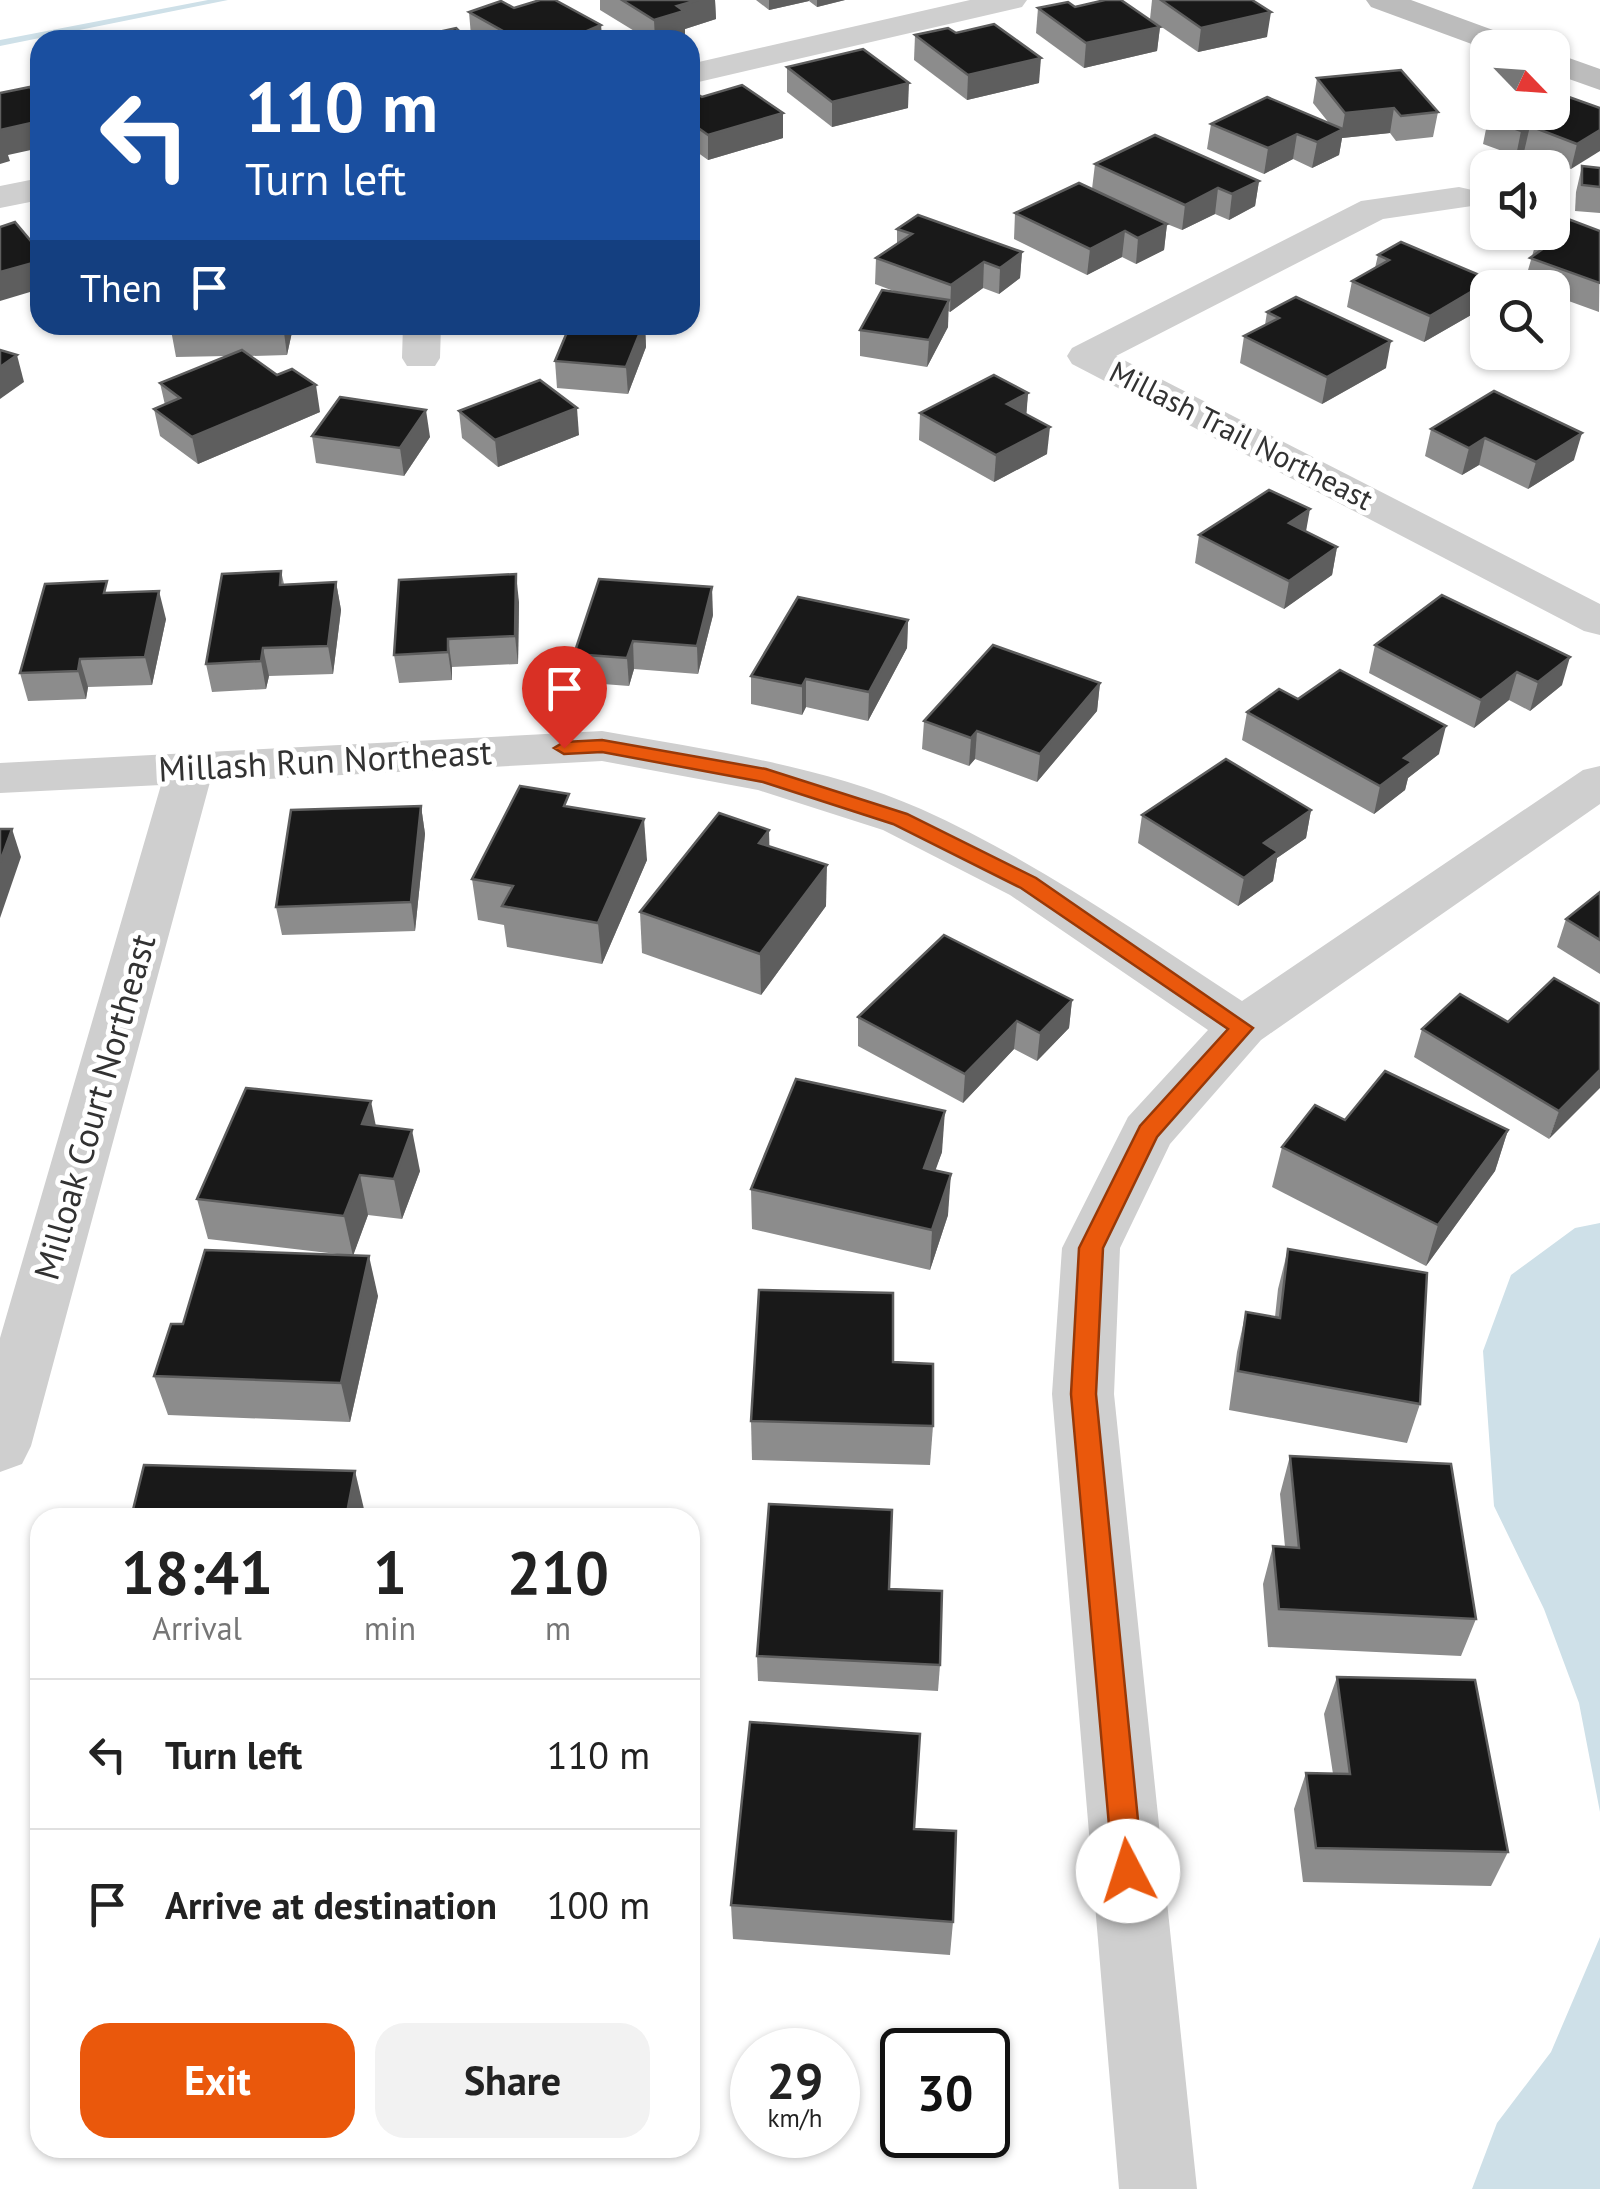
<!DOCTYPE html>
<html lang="en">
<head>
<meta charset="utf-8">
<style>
  body { margin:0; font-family:"PT Sans",sans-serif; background:#f2f2f2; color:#222; height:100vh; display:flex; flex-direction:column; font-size:38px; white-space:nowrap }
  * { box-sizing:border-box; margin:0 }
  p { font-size:32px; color:#767676 }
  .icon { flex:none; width:55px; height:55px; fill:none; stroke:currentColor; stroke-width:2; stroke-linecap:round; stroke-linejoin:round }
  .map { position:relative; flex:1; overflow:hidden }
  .drawer { position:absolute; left:30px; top:1508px; width:670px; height:650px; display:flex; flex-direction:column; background:#fff; border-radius:30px; box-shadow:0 2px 8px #0004 }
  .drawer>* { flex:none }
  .top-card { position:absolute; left:30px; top:30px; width:670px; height:305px; border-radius:30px; box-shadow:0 2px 8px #0004; background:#1a4fa0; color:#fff; overflow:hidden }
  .needle { width:65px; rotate:115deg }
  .tools { position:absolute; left:1470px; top:30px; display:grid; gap:20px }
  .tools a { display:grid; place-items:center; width:100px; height:100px; border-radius:20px; background:#fff; box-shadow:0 2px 8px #0004; font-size:50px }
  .speed { position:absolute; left:730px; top:2028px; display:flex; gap:20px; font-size:50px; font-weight:700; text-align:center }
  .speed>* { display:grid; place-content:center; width:130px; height:130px; border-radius:50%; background:#fff; box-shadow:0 2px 8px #0004; line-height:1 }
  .speed small { font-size:25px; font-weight:400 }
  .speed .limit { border:5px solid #111; border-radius:15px; background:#fff; color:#111 }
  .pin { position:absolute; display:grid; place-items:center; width:85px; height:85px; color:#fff; margin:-102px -42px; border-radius:50% 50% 50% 0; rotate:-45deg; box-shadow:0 0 10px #0007 }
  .pin .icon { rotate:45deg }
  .me { position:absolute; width:110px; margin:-55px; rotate:355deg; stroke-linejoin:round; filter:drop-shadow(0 0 8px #0008) }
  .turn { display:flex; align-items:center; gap:35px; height:210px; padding:0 50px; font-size:45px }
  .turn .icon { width:130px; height:130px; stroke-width:2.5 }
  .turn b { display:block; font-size:70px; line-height:85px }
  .then { display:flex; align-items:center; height:95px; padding:0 50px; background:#0003; gap:20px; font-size:38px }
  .eta { display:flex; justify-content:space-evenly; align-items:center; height:170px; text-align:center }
  .eta b { font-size:60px; font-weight:700; line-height:70px }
  .cta { display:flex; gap:20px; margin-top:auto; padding:20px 50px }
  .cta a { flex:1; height:115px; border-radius:30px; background:#ea580c; color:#fff; font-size:40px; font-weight:700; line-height:115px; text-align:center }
  .cta a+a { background:#f2f2f2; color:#222 }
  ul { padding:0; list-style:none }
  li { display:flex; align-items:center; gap:30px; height:150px; padding:0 50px; border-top:2px solid #e0e0e0 }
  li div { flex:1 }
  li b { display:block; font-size:38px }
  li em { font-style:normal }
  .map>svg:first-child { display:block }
  .water { fill:#cee0e8 }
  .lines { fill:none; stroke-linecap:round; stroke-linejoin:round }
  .stream { fill:#cee0e8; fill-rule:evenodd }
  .street { fill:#cfcfcf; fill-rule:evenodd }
  .secondary { fill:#bcbcbc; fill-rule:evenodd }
  .wall { fill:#8c8c8c }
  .shaded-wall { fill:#5e5e5e }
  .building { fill:#191919; stroke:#5e5e5e; stroke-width:2.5 }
  .route { fill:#ea580c; stroke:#983908; stroke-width:2.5 }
  .labels { text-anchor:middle; stroke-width:10; stroke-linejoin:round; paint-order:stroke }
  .far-street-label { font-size:30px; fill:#323232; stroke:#fff }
  .street-label { font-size:35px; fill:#323232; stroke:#fff }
</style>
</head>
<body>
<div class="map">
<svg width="1600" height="2189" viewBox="0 0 1600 2189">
  <rect width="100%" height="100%" fill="#fff"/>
  <g class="water">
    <path d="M1600 1223V1812L1579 1703 1544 1609 1494 1506 1483 1351 1511 1275 1575 1228Z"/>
    <path d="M1600 1937V2189H1472L1497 2123 1551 2052Z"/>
  </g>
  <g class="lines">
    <path class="stream" d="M208 0H228L0 46V40Z"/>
    <g class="street">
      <path d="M970 0H1027L1022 7 690 84V64Z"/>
      <path d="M40 178V200L0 208V186Z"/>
      <path d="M1459 187 1472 190 1477 198 1472 206 1383 219 1116 356 1600 604V635L1584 631 1072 364 1067 356 1072 348 1361 201Z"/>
      <path d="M403 325H441L440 358 435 366H407L402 358Z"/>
      <path d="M602 731C708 750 821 765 921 809 1036 861 1137 932 1242 1001L1583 770 1600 766V804L1261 1040 1170 1144 1120 1248 1114 1394 1197 2189H1119L1052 1394 1062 1248 1128 1117 1208 1030 1010 895 883 830 758 790 602 761 210 782 31 1446 22 1464 0 1472V1338L161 785 0 793V763Z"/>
    </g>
    <g class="secondary">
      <path d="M1366 0H1411L1523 41 1528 48 1488 50 1371 7Z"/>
      <path d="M1552 52 1600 69V90L1552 73Z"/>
    </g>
  </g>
  <g class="wall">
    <path d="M600 0H715L716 19 685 29V35L668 40H649L600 10Z"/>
    <path d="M756 0H845L817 7 809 1 769 10Z"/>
    <path d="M1152 0H1252L1267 37 1198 52 1150 19Z"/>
    <path d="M1075 7 1160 27 1157 51 1084 68 1036 33 1038 8Z"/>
    <path d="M514 8 601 25 602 40H479L471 36 469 12Z"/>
    <path d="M956 33 1039 83 967 100 914 60 915 35Z"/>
    <path d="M787 67 908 108 832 127 787 92Z"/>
    <path d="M1317 78 1438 112 1433 137 1396 141 1390 133 1342 138 1339 155 1312 168 1293 159 1264 174 1207 149 1211 124 1329 123 1313 103Z"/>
    <path d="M690 90 702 97 783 113V138L708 160 690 147Z"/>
    <path d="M1600 108 1571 169 1524 152 1516 156 1483 144 1488 119Z"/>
    <path d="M1095 164 1259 181 1255 206 1229 220 1215 214 1182 230 1167 224 1164 250 1136 264 1122 257 1087 275 1014 239 1015 213 1092 189Z"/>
    <path d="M1582 166 1600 168V213L1575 211 1576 192Z"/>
    <path d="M897 229 1022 252 1020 278 999 294 983 288 950 312 948 311V327L927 367 860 356V330L899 293 875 284 876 258 897 244Z"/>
    <path d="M1600 231 1599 312 1552 295V288H1533L1524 284 1539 232Z"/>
    <path d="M1378 255 1491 280 1490 288H1488L1485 307 1424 342 1347 307 1352 281 1375 268Z"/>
    <path d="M1267 312 1386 368 1322 404 1240 363 1244 336 1265 325Z"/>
    <path d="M172 325H290L292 332 287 355 250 356 320 412 198 464 160 436 154 409 165 405 160 383 226 356 176 357 171 330Z"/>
    <path d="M570 325H645L646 347 628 394 557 388 555 361Z"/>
    <path d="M1494 391 1574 460 1528 489 1479 465 1462 475 1425 456 1431 429Z"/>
    <path d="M1028 393 1026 414 1047 454 994 482 919 440 920 413Z"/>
    <path d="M459 411 579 435 498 467 462 438Z"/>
    <path d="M312 436 430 437 404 476 316 463Z"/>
    <path d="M1306 532 1337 547 1332 575 1284 609 1195 563 1199 535Z"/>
    <path d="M281 571 284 584 336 582 341 610 333 674 269 676 266 689 212 692 206 664Z"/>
    <path d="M110 593 166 619 152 685 88 687 86 699 28 701 20 673Z"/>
    <path d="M1442 595 1562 685 1530 711 1509 700 1474 728 1369 673 1375 645Z"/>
    <path d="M519 602 518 664 452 667V680L399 683 394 655Z"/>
    <path d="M713 615 698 674 634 669 629 686 577 682 574 654Z"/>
    <path d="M908 620 907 648 868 721 806 707 802 715 751 704V676Z"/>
    <path d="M1100 683 1097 711 1037 782 975 759 969 766 922 749 924 721Z"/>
    <path d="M1298 699 1439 754 1408 778 1405 790 1374 814 1242 740 1247 712Z"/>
    <path d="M421 806 425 834 415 931 282 935 276 907Z"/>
    <path d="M571 807 647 860 602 964 507 947 504 925 478 920 472 879Z"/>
    <path d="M1311 810 1306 838 1277 858 1273 881 1238 906 1138 843 1142 815Z"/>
    <path d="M769 846 826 906 761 995 642 953 640 912Z"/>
    <path d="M1600 892V974L1557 947 1566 919Z"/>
    <path d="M1072 1000 1069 1028 1037 1061 1014 1049 963 1103 858 1046V1017Z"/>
    <path d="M1600 1004 1549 1139 1414 1057 1422 1029 1508 1022Z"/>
    <path d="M1345 1120 1508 1130 1495 1171 1426 1266 1272 1187 1282 1147Z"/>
    <path d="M376 1126 420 1171 402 1219 368 1215 353 1255 378 1296 350 1422 168 1415 154 1376 183 1324 337 1254 208 1239 197 1199Z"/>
    <path d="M942 1152 935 1170 948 1215 930 1270 752 1229 751 1189Z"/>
    <path d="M1288 1249 1420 1404 1407 1443 1229 1410 1237 1352 1246 1312 1275 1317 1278 1289Z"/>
    <path d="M893 1362 933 1426 930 1465 752 1460 751 1421Z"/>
    <path d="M1290 1456 1476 1619 1461 1656 1268 1647 1263 1584 1273 1546 1285 1547 1280 1494Z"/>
    <path d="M889 1589 940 1665 938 1691 758 1681 757 1656Z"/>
    <path d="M1337 1677 1508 1852 1491 1886 1303 1882 1294 1809 1306 1773 1333 1774 1324 1714Z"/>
    <path d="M731 1905 953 1922 950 1955 733 1939Z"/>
  </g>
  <g class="shaded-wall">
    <path d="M698 0H715L716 19 685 29V35L668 40H655L654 20 677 6Z"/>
    <path d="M769 0H809V1L769 10Z"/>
    <path d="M817 0H845L817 7Z"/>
    <path d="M1271 12 1267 37 1198 52 1201 28Z"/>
    <path d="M601 25 602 40H566Z"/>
    <path d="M1160 27 1157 51 1084 68 1086 43Z"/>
    <path d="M1041 58 1039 83 967 100 968 75Z"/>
    <path d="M909 83 908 108 832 127V102Z"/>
    <path d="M1394 108 1390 133 1342 138 1339 155 1312 168 1317 142 1342 130 1345 113Z"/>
    <path d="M783 113V138L708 160V135Z"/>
    <path d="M40 121V148L8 155 10 161 0 164V130Z"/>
    <path d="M1530 126 1524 152 1516 156 1521 131Z"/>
    <path d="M1600 130V151L1571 169 1577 144Z"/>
    <path d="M1297 134 1293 159 1264 174 1268 148Z"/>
    <path d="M1259 181 1255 206 1229 220 1232 194Z"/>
    <path d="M1218 188 1215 214 1182 230 1185 205Z"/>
    <path d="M1167 224 1164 250 1136 264 1138 238Z"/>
    <path d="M1125 231 1122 257 1087 275 1090 249Z"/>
    <path d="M1022 252 1020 278 999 294 1000 268Z"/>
    <path d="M40 261V289L0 301V272Z"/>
    <path d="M984 262 983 288 950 312 951 285Z"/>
    <path d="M1491 280 1490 288H1488L1485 307 1424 342 1430 316Z"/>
    <path d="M949 300 948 327 927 367 929 340Z"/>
    <path d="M283 325H290L292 332 287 355Z"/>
    <path d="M643 325H645L646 347 628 394 626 367Z"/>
    <path d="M1391 341 1386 368 1322 404 1327 377Z"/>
    <path d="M17 355 24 382 0 399V367Z"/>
    <path d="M316 385 320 412 198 464 192 437Z"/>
    <path d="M1028 393 1026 420 1007 404Z"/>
    <path d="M577 408 579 435 498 467 495 440Z"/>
    <path d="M426 410 430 437 404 476 400 448Z"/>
    <path d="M1050 427 1047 454 994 482 996 455Z"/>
    <path d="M1582 433 1574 460 1528 489 1536 462Z"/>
    <path d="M1485 438 1479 465 1462 475 1469 448Z"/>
    <path d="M1310 509 1305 537 1289 523Z"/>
    <path d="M1337 547 1332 575 1284 609 1289 581Z"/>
    <path d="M516 574 519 602 518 664 515 636Z"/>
    <path d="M336 582 341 610 333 674 328 646Z"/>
    <path d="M712 587 713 615 698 674 697 646Z"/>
    <path d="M159 591 166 619 152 685 145 657Z"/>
    <path d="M908 620 907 648 868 721 869 692Z"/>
    <path d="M448 639 452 667V680L448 652Z"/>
    <path d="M633 641 634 669 629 686 627 658Z"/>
    <path d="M263 648 269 676 266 689 261 661Z"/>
    <path d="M1570 657 1562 685 1530 711 1538 682Z"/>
    <path d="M80 659 88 687 86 699 78 671Z"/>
    <path d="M1517 672 1509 700 1474 728 1481 700Z"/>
    <path d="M806 679V707L802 715V686Z"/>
    <path d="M1100 683 1097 711 1037 782 1040 754Z"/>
    <path d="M1446 726 1439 754 1408 778 1405 790 1374 814 1380 786 1404 758Z"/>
    <path d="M977 731 975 759 969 766 971 738Z"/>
    <path d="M421 806 425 834 415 931 411 902Z"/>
    <path d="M1311 810 1306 838 1277 858 1273 881 1238 906 1244 878 1264 843Z"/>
    <path d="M644 819 647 860 602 964 598 923Z"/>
    <path d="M12 829 21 857 0 918V862Z"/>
    <path d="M769 830 770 871 759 843Z"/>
    <path d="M827 865 826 906 761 995 760 954Z"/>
    <path d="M1072 1000 1069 1028 1037 1061 1040 1033Z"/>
    <path d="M1017 1021 1014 1049 963 1103 965 1074Z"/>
    <path d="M1600 1070V1088L1549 1139 1559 1111Z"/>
    <path d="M371 1101 379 1142 362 1124Z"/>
    <path d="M945 1111 942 1152 922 1208 924 1168Z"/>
    <path d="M412 1130 420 1171 402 1219 394 1179Z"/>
    <path d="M1508 1130 1495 1171 1426 1266 1438 1225Z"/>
    <path d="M951 1174 948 1215 930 1270 932 1230Z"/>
    <path d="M360 1175 368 1215 353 1256 344 1216Z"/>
    <path d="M369 1256 378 1296 350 1422 341 1383Z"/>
    <path d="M355 1471 364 1509 363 1518H346Z"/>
  </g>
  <g class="building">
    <path d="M540 0H555L601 25 566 40H519L469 12 501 1 514 8Z"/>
    <path d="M622 0H698L677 6 684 11 654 20Z"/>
    <path d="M1105 0H1121L1160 27 1086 43 1038 8 1068 2 1075 7Z"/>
    <path d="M1161 0H1252L1271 12 1201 28Z"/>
    <path d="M994 24 1041 58 968 75 915 35 948 28 956 33Z"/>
    <path d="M456 28 468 40H402Z"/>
    <path d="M863 49 909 83 832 102 787 67Z"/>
    <path d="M1401 70 1438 112 1401 116 1394 108 1345 113 1317 78Z"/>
    <path d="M742 85 783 113 708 135 690 122V90L702 97Z"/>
    <path d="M30 87 40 101V121L0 130V93Z"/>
    <path d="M1552 91 1600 108V130L1577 144 1530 126 1521 131 1488 119 1500 112H1552Z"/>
    <path d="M1267 97 1343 129 1317 142 1297 134 1268 148 1211 124Z"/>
    <path d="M1155 135 1259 181 1232 194 1218 188 1185 205 1095 164Z"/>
    <path d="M1582 166 1600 168V187L1582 185Z"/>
    <path d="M1079 183 1167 224 1138 238 1125 231 1090 249 1015 213Z"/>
    <path d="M918 215 1022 252 1000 268 984 262 951 285 876 258 912 234 897 229Z"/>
    <path d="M1560 216 1600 231V283L1530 258 1558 238 1543 232H1552V222Z"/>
    <path d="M15 222 40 252V261L0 272V227Z"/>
    <path d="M1401 242 1491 280 1430 316 1352 281 1389 260 1378 255Z"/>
    <path d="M882 290 949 300 929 340 860 330Z"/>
    <path d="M1296 297 1391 341 1327 377 1244 336 1279 318 1267 312Z"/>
    <path d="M172 325H283L282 328 171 330Z"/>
    <path d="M570 325H643L626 367 555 361Z"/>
    <path d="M0 350 17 355 0 367Z"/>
    <path d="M242 350 277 375 292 369 316 385 192 437 154 409 180 398 160 383Z"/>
    <path d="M994 375 1028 393 1007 404 1050 427 996 455 920 413Z"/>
    <path d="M540 380 577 408 495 440 459 411Z"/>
    <path d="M1494 391 1582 433 1536 462 1485 438 1469 448 1431 429Z"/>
    <path d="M340 397 426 410 400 448 312 436Z"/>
    <path d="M1269 490 1310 509 1289 523 1337 547 1289 581 1199 535Z"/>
    <path d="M281 571 280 585 336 582 328 646 263 648 261 661 206 664 222 574Z"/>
    <path d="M516 574 515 636 448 639V652L394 655 399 580Z"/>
    <path d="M599 579 712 587 697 646 633 641 627 658 574 654Z"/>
    <path d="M107 581 104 593 159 591 145 657 80 659 78 671 20 673 45 584Z"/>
    <path d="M1442 595 1570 657 1538 682 1517 672 1481 700 1375 645Z"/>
    <path d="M798 597 908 620 869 692 806 679 802 686 751 676Z"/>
    <path d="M993 645 1100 683 1040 754 977 731 971 738 924 721Z"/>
    <path d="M1340 670 1446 726 1404 758 1412 762 1380 786 1247 712 1279 689 1298 699Z"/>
    <path d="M1226 759 1311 810 1264 843 1278 852 1244 878 1142 815Z"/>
    <path d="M520 786 569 794 564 806 644 819 598 923 502 906 513 886 472 879Z"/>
    <path d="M421 806 411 902 276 907 291 810Z"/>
    <path d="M719 813 769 830 759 843 827 865 760 954 640 912Z"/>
    <path d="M0 829H12L0 862Z"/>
    <path d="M1600 892V940L1566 919Z"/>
    <path d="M944 935 1072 1000 1040 1033 1017 1021 965 1074 858 1017Z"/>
    <path d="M1554 978 1600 1004V1070L1559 1111 1422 1029 1460 994 1508 1022Z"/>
    <path d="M1385 1071 1508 1130 1438 1225 1282 1147 1315 1105 1345 1120Z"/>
    <path d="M796 1079 945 1111 924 1168 951 1174 932 1230 751 1189Z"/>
    <path d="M246 1088 371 1101 362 1124 412 1130 394 1179 360 1175 344 1216 197 1199Z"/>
    <path d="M1288 1249 1427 1273 1420 1404 1238 1371 1246 1312 1280 1318Z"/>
    <path d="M205 1250 369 1256 341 1383 154 1376 171 1324H183Z"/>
    <path d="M759 1290 893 1293V1362L933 1364V1426L751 1421Z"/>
    <path d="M1290 1456 1451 1464 1476 1619 1279 1609 1273 1546 1299 1548Z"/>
    <path d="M144 1465 355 1471 346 1518H131Z"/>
    <path d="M769 1504 892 1510 889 1589 942 1591 940 1665 757 1656Z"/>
    <path d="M1337 1677 1475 1680 1508 1852 1316 1848 1306 1773 1350 1774Z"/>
    <path d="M750 1722 920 1734 914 1829 956 1831 953 1922 731 1905Z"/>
  </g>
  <path class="route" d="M602 740 766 769 907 814 1036 878 1253 1028 1157 1137 1103 1248 1096 1394 1143 1871 1139 1881 1128 1886 1118 1881 1113 1871 1071 1394 1079 1248 1140 1126 1228 1029 1021 888 893 824 763 782 602 752 564 754 554 748 564 742Z"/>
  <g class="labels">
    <g class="far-street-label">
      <text transform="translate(1241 436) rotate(27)" y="10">Millash Trail Northeast</text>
    </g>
    <g class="street-label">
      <text transform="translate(325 761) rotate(-3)" y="12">Millash Run Northeast</text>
      <text transform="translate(95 1107) rotate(-74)" y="12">Milloak Court Northeast</text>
    </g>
  </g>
</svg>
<div class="tools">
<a><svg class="needle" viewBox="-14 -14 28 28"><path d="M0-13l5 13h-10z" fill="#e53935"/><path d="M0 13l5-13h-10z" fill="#767676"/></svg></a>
<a><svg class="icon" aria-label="sound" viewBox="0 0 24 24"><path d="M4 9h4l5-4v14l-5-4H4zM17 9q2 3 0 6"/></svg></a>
<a><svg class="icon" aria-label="search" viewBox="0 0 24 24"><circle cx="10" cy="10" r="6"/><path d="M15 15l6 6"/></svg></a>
</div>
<div class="speed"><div>29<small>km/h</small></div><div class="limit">30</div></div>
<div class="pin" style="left:564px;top:748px;background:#d93025"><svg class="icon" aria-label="arrive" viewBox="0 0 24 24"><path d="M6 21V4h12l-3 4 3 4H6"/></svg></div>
<svg class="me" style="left:1128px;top:1871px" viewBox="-20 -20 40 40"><circle r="19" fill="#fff"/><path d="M0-13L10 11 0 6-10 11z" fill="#ea580c"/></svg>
<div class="top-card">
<div class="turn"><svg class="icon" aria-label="left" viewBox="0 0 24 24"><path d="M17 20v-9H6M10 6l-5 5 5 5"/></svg><div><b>110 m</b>Turn left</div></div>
<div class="then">Then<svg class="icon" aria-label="arrive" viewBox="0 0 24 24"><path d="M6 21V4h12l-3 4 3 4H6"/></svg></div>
</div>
<section class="drawer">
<div class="eta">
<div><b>18:41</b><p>Arrival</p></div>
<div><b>1</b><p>min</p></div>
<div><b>210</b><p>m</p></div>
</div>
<ul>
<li><svg class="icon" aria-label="left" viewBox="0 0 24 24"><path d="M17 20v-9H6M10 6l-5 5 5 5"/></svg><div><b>Turn left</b></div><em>110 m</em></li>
<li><svg class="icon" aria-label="arrive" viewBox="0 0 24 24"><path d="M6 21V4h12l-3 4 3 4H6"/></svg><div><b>Arrive at destination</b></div><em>100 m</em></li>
</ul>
<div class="cta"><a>Exit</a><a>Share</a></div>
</section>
</div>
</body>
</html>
